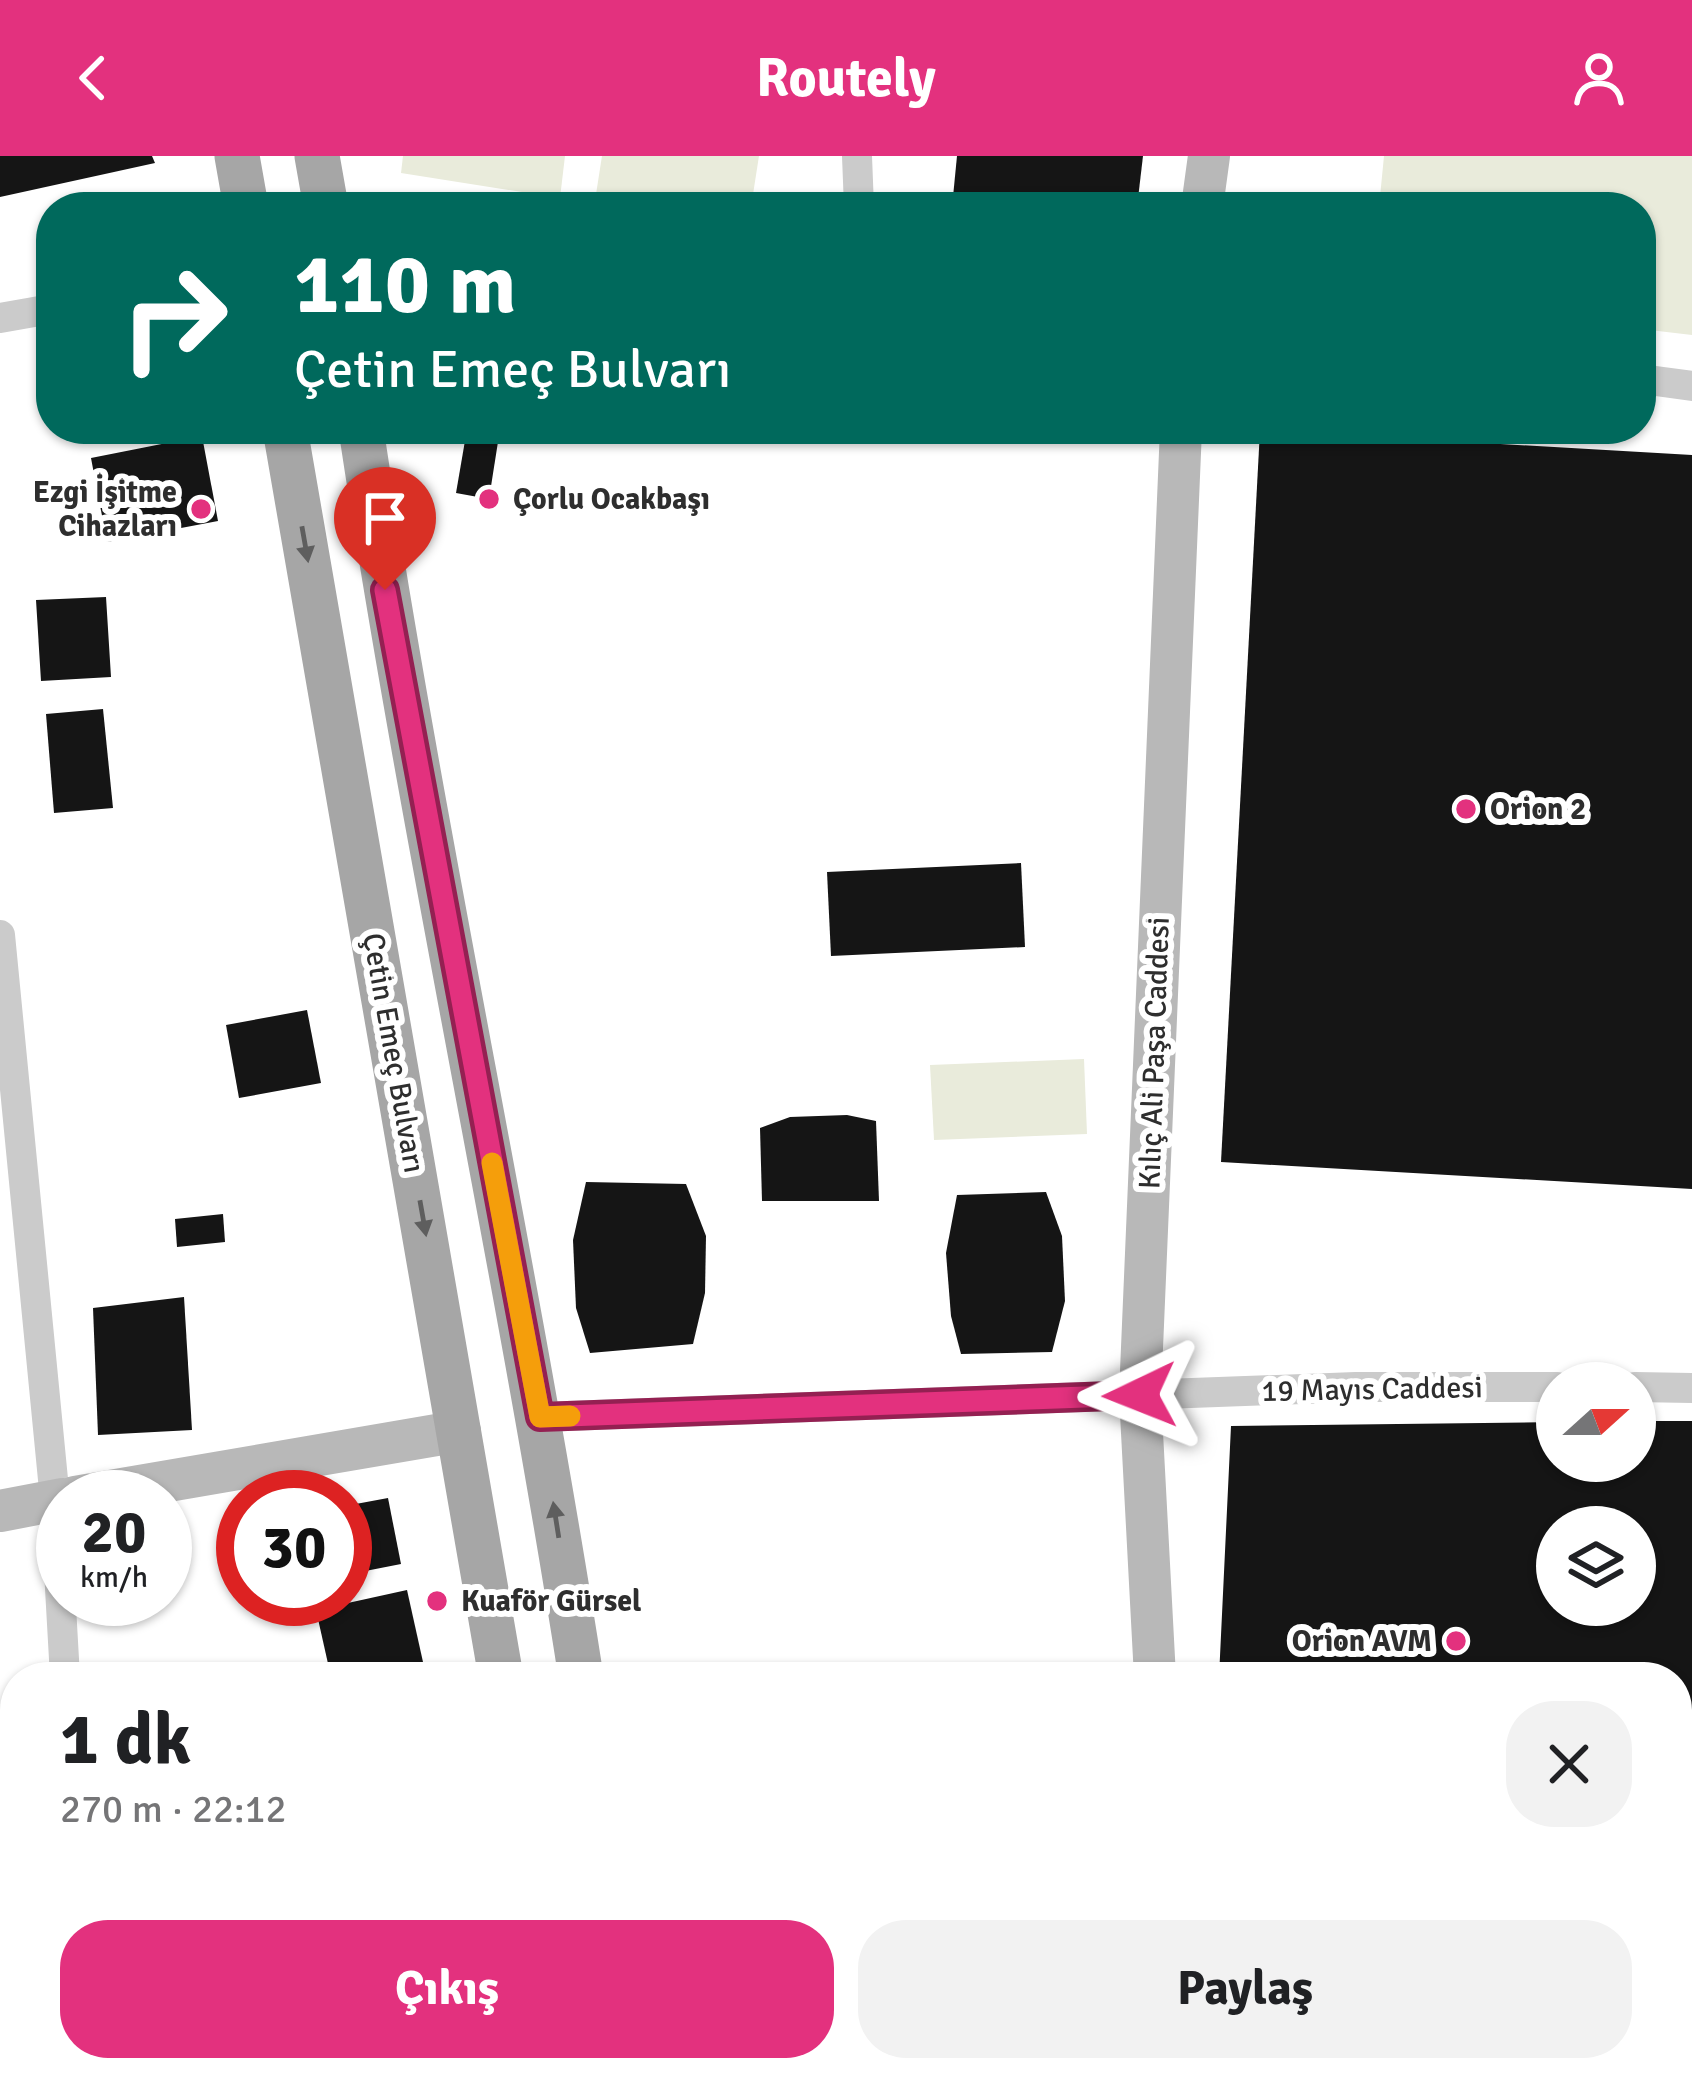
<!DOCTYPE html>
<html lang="tr">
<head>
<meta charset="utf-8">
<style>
  body { margin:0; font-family:Signika,sans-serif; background:#f2f2f2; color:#202124; height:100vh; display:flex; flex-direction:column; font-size:45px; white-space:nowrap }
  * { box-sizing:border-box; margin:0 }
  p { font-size:39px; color:#757577 }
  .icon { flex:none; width:66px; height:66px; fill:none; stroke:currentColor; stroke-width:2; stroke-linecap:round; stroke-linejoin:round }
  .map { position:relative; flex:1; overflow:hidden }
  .drawer { position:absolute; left:0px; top:1506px; width:1692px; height:420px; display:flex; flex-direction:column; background:#fff; border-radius:48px 48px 0 0; box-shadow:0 3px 9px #0004 }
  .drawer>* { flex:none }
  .top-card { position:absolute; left:36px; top:36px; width:1620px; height:252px; border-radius:48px; box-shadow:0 3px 9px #0004; background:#00695c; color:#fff; overflow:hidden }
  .needle { width:78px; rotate:69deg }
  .fabs { position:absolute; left:1536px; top:1206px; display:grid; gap:24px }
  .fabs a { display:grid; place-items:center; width:120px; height:120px; border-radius:50%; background:#fff; box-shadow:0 3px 9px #0004; font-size:60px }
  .speed { position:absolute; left:36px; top:1314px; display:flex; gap:24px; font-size:60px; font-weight:700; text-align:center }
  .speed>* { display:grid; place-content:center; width:156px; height:156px; border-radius:50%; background:#fff; box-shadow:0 3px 9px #0004; line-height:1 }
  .speed small { font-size:30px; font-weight:400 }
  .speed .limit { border:18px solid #d22; background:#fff; color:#111 }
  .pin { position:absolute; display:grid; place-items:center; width:102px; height:102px; color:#fff; margin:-123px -51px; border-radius:50% 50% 50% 0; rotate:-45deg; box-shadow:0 0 12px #0007 }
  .pin .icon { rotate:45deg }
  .me { position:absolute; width:132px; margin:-66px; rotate:268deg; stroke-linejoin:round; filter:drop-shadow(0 0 9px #0008) }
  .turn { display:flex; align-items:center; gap:42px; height:252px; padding:0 60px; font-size:54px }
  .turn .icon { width:156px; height:156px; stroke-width:2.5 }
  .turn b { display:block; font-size:84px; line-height:102px }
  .round { display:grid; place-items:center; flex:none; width:126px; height:126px; border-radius:48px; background:#f2f2f2 }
  .headline { display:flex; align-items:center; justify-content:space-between; height:204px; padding:0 60px }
  h1 { font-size:72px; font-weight:700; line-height:90px }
  .cta { display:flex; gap:24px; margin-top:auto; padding:24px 60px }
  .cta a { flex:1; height:138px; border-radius:48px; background:#e3317e; color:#fff; font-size:48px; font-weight:700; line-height:138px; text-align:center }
  .cta a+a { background:#f2f2f2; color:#202124 }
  header { display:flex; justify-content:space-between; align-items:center; height:156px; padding:0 60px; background:#e3317e; color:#fff; font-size:54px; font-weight:700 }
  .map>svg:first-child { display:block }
  .green { fill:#e9ebdb }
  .building { fill:#151515; fill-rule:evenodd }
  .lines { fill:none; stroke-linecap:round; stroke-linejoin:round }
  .street { stroke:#cbcbcb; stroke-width:30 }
  .secondary { stroke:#b8b8b8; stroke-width:42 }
  .primary { stroke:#a6a6a6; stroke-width:45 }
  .oneway { fill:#5e5e5e }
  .route-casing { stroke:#942052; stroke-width:30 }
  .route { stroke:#e3317e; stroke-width:21 }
  .slow { stroke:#f59e0b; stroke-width:21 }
  .poi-dot { fill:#e3317e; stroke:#fff; stroke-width:4.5 }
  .labels { text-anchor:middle; stroke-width:12; stroke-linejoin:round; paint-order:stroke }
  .poi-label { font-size:30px; font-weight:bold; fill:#2e2e2e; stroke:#fff; text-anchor:start }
  .street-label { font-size:30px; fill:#2e2e2e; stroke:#fff }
</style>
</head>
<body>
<header><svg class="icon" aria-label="back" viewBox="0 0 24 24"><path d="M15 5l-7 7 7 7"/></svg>Routely<svg class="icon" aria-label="person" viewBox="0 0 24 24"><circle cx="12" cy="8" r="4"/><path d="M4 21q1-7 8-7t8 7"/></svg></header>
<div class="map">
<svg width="1692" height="1926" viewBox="0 0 1692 1926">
  <rect width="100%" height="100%" fill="#fff"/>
  <g class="green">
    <path d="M403 0H565L560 42 401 17Z"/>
    <path d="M602 0H759L751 51H594Z"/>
    <path d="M1384 0H1692V179L1641 173V51H1379Z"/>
    <path d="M1084 903 1087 978 934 984 930 909Z"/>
  </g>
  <g class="building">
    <path d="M0 0H152L155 7 0 41Z"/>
    <path d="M957 0H1143L1137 51H952Z"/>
    <path d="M467 273H500L489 343 456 337Z"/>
    <path d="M1260 274 1692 299V1033L1221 1006Z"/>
    <path d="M202 280 218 365 107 386 91 302Z"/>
    <path d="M106 441 111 521 41 525 36 444Z"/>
    <path d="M103 553 113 652 54 657 46 558Z"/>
    <path d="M1021 707 1025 791 831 800 827 716Z"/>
    <path d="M307 854 321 927 239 942 226 869Z"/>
    <path d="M847 959 876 965 879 1045H762L760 972 790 961Z"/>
    <path d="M586 1026 686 1028 706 1080 705 1137 693 1188 590 1197 576 1152 573 1084Z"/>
    <path d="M1046 1036 1062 1080 1065 1145 1052 1196 961 1198 951 1160 946 1097 957 1039Z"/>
    <path d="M223 1058 225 1086 177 1091 175 1063Z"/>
    <path d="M184 1141 192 1274 98 1279 93 1152Z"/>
    <path d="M1635 1265H1692V1674L1677 1675V1521H1219L1231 1270 1557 1266V1305H1635ZM1557 1371H1635V1449H1557Z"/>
    <path d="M388 1342 401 1408 345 1419V1350Z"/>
    <path d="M407 1434 423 1506 355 1521H331L316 1454Z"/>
    <path d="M0 1758H5L6 1841H0Z"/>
  </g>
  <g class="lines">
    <g class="street">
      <path d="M857 0 859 51"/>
      <path d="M0 162 51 153"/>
      <path d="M1641 223 1692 230"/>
      <path d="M0 779 55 1344 65 1521"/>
      <path d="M1635 1231 1692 1232"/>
      <path d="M540 1261 1356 1231H1557"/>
    </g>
    <g class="secondary">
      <path d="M1202 51 1209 0"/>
      <path d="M75 1341 460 1275"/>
      <path d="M0 1355 63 1343"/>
      <path d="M1155 1521 1140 1239 1181 273"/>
      <path d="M1677 1804 1692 1803"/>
      <path d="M1677 1883 1692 1882"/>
      <path d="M0 1917H233L341 1911"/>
      <path d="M1238 1926 1377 1911"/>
    </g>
    <g class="primary">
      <path d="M237 0 246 51"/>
      <path d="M317 0 326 51"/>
      <path d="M285 273 501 1521"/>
      <path d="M361 273C424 691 516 1104 581 1521"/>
      <path d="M568 1911 574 1926"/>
      <path d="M643 1911 647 1926"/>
    </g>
  </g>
  <defs><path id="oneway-solid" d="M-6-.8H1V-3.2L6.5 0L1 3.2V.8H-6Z" transform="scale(3)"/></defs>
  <g class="oneway">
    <use href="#oneway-solid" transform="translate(305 388) rotate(80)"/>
    <use href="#oneway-solid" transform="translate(423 1062) rotate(80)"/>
    <use href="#oneway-solid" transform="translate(556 1364) rotate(-99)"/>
  </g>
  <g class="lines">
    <defs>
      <path id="route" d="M385 434 540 1261 1140 1239"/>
    </defs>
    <use href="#route" class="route-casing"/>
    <use href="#route" class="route"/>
    <path class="slow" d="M492 1007 540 1261 570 1260"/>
  </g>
  <g class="poi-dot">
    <circle cx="489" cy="343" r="12"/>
    <circle cx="201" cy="353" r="12"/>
    <circle cx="1466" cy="653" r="12"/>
    <circle cx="437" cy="1445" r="12"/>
    <circle cx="1456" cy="1485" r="12"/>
  </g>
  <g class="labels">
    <g class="poi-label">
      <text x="177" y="346" text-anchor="end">Ezgi İşitme<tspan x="177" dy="34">Cihazları</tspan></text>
      <text x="513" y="353">Çorlu Ocakbaşı</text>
      <text x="1490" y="663">Orion 2</text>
      <text x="461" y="1455">Kuaför Gürsel</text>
      <text x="1432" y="1495" text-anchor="end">Orion AVM</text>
    </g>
    <g class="street-label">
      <text transform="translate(394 897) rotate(80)" y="10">Çetin Emeç Bulvarı</text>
      <text transform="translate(1154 897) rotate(-88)" y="10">Kılıç Ali Paşa Caddesi</text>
      <text transform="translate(1372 1233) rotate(-1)" y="10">19 Mayıs Caddesi</text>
    </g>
  </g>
</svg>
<div class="fabs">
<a><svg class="needle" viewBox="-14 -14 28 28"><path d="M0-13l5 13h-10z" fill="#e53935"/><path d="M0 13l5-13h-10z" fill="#757577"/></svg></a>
<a><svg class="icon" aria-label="layers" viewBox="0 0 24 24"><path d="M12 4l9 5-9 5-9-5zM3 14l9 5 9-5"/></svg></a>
</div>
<div class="speed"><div>20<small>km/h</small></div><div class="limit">30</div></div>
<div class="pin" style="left:385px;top:434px;background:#d93025"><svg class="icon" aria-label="arrive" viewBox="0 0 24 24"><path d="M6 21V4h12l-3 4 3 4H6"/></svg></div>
<svg class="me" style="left:1140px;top:1239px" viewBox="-20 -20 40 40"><path d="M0-17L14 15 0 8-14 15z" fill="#e3317e" stroke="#fff" stroke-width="4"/></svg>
<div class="top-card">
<div class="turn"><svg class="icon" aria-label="right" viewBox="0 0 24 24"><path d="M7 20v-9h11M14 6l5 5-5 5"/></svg><div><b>110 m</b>Çetin Emeç Bulvarı</div></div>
</div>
<section class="drawer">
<div class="headline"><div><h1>1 dk</h1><p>270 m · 22:12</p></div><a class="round"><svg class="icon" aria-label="close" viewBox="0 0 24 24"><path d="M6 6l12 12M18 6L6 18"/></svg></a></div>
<div class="cta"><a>Çıkış</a><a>Paylaş</a></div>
</section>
</div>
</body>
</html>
